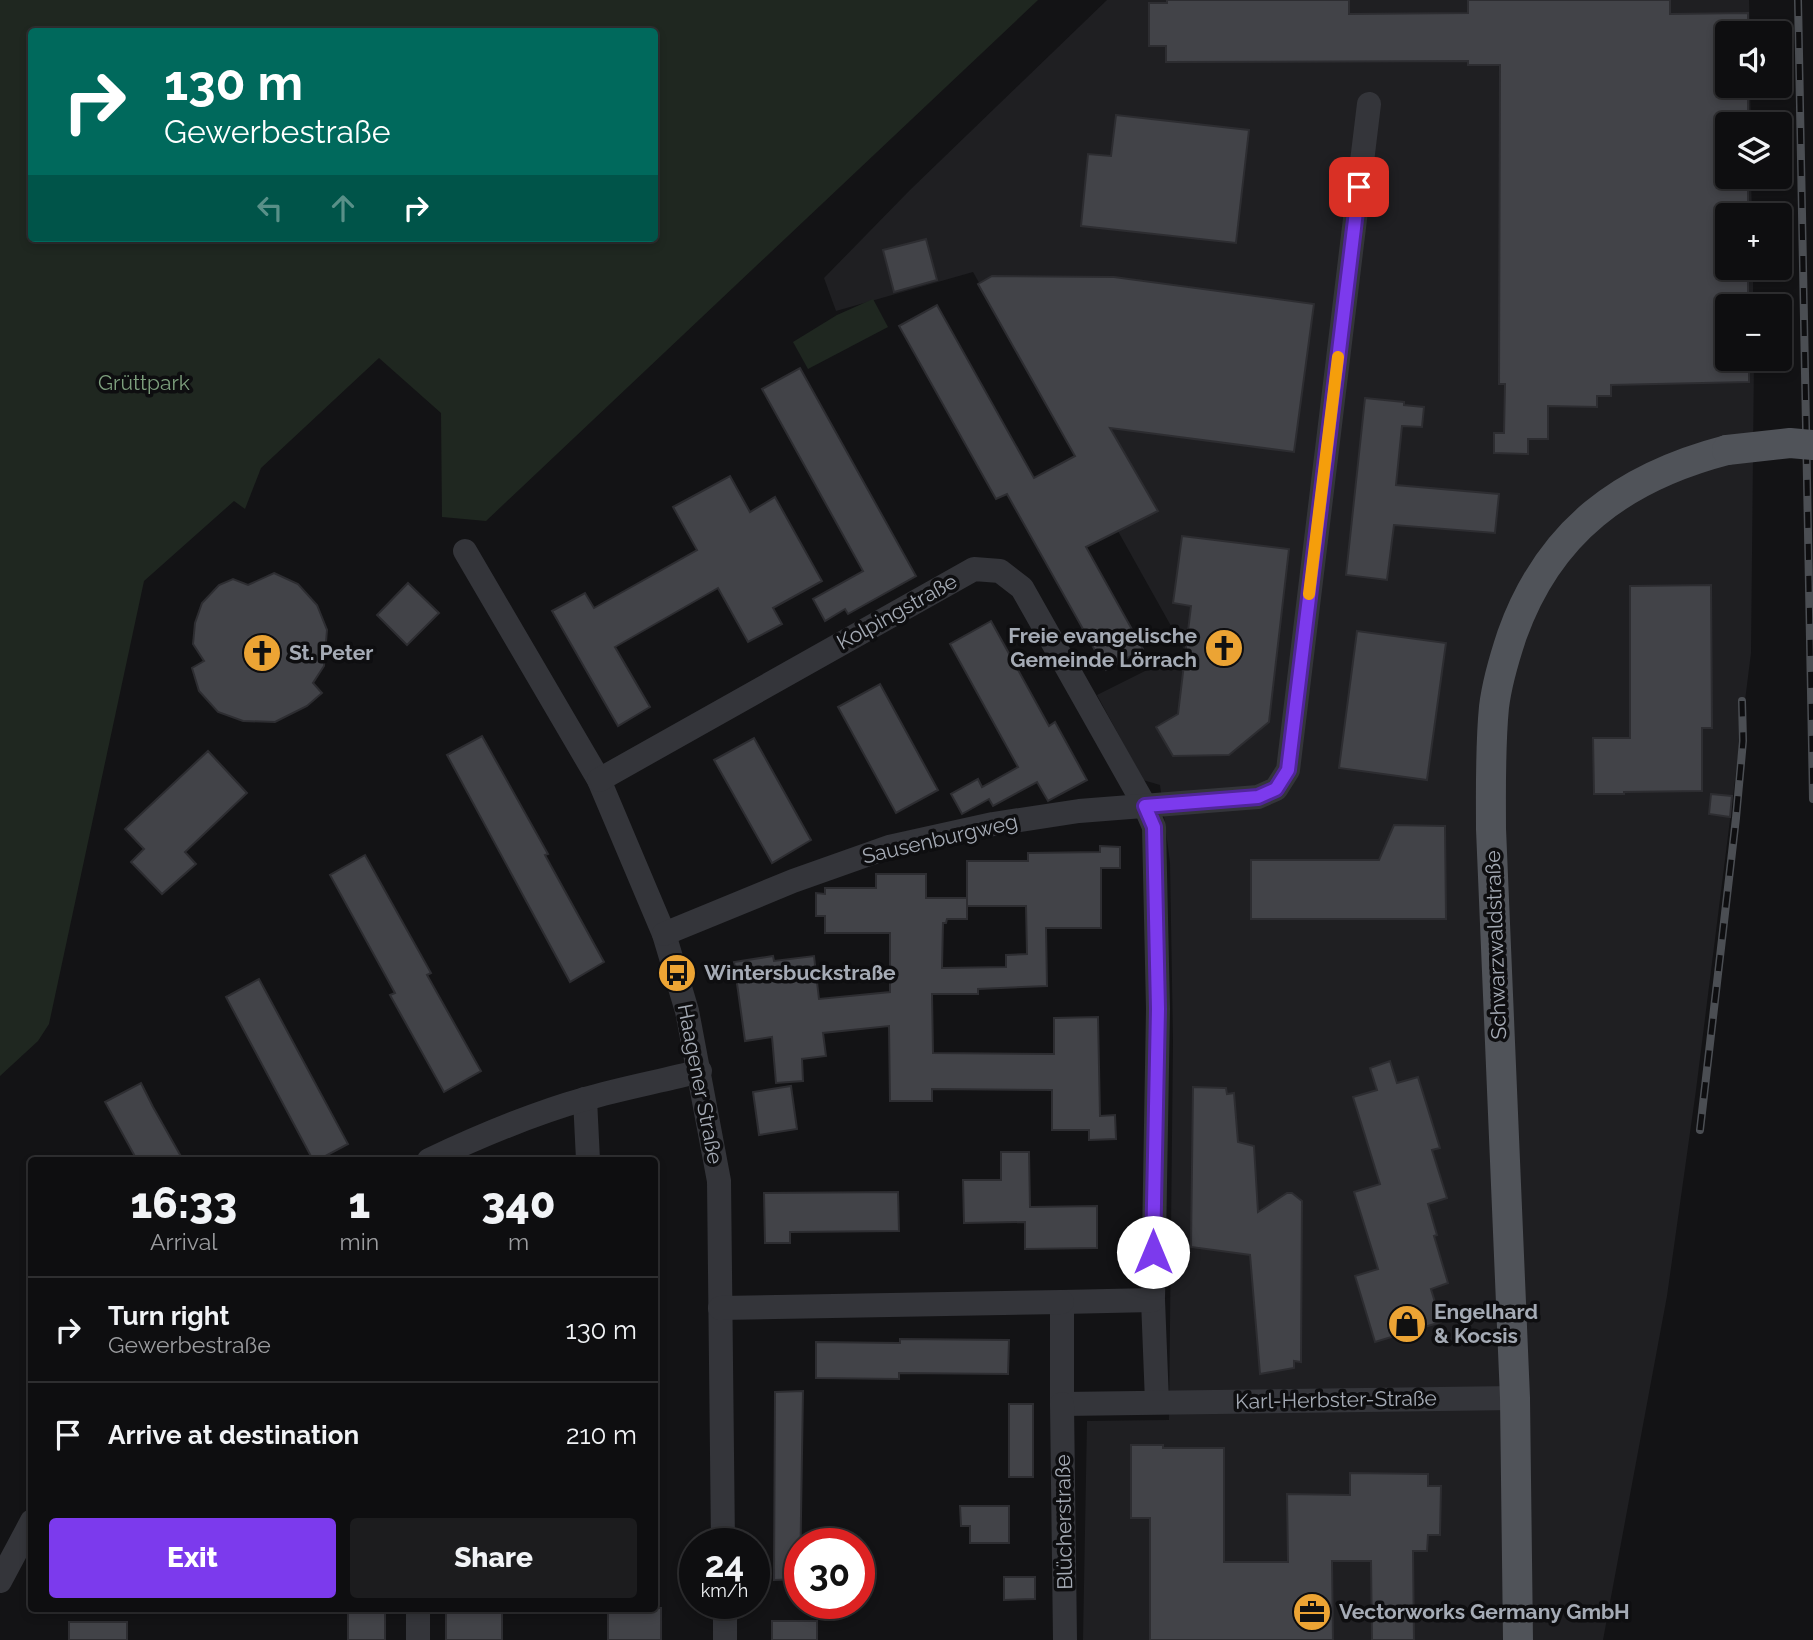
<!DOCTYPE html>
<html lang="en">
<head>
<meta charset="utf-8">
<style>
  body { margin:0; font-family:Raleway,sans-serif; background:#1c1c1e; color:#f1f3f6; height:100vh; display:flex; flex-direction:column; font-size:26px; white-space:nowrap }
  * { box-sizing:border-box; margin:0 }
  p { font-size:23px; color:#9b9c9f }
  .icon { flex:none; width:38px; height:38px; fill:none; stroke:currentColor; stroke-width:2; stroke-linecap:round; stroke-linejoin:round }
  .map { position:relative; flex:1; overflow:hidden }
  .panel { position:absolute; left:28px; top:1157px; width:630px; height:455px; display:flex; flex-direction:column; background:#0e0e10; border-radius:7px; box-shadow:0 4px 10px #0003,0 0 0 2px #2e2e30 }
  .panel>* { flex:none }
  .banner { position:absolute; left:28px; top:28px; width:630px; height:214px; border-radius:7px; box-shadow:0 4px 10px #0003,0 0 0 2px #2e2e30; background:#00695c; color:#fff; overflow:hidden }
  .controls { position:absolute; left:1715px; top:21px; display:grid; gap:14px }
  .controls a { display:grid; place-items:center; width:77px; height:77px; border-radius:7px; background:#0e0e10; box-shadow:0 4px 10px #0003,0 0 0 2px #2e2e30; font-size:35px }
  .speed { position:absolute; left:679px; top:1528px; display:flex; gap:14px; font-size:35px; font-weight:700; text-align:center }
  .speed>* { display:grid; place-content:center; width:91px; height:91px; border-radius:50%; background:#0e0e10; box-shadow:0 4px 10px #0003,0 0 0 2px #2e2e30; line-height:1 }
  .speed small { font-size:18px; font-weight:400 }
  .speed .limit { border:10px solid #d22; background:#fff; color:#111 }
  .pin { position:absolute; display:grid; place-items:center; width:60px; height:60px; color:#fff; margin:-30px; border-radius:14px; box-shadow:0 4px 10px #0006 }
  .me { position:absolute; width:77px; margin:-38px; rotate:0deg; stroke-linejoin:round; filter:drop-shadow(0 0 5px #0008) }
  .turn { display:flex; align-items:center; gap:24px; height:147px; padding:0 21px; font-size:32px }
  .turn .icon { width:91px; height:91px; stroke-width:2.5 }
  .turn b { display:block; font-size:49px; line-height:60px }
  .lanes { display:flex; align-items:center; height:66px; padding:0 21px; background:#0003; justify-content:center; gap:35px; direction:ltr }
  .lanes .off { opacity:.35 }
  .eta { display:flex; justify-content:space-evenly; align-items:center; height:119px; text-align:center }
  .eta b { font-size:42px; font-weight:800; line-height:49px }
  .primary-button { display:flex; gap:14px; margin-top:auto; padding:14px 21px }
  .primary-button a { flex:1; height:80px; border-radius:7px; background:#7c3aed; color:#fff; font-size:28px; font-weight:800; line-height:80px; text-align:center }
  .primary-button a+a { background:#1c1c1e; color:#f1f3f6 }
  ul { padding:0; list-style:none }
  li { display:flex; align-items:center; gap:21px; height:105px; padding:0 21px; border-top:2px solid #2e2e30 }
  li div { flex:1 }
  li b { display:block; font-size:26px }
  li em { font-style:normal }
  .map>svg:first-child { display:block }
  .built { fill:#1f1f22 }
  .green { fill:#1f2720; fill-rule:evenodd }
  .building { fill:#424348; stroke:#2d2d31; stroke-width:2 }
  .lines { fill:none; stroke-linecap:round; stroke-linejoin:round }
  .minor { stroke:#34353a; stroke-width:24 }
  .major { stroke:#505359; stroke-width:30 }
  .rail-casing { stroke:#4b4e53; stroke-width:8 }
  .rail { stroke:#0e0e10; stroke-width:5; stroke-dasharray:16; stroke-linecap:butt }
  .major-bridge { stroke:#505359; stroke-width:30 }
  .route-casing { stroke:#51269a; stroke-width:18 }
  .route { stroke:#7c3aed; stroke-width:12 }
  .slow { stroke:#f59e0b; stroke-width:12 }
  .labels { text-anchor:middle; stroke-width:7; stroke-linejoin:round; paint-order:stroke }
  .park-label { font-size:21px; fill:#7d9f7d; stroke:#0e0e10 }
  .street-label { font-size:21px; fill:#a5abb5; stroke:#0e0e10 }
  .poi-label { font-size:21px; font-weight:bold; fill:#a5abb5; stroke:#0e0e10; text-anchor:start }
</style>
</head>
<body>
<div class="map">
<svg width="1813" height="1640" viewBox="0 0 1813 1640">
  <rect width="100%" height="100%" fill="#131315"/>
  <path class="built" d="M1107 0H1749L1750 33H1727V86H1750L1751 124H1727V177H1751L1752 215H1727V268H1753V306H1727V359H1754L1751 653 1696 1090 1667 1296 1603 1640H1083L1087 1421 1169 1420 1173 1041 1170 863 1160 785 1143 780 1097 695 1185 651 973 272 836 311 824 278 910 190Z"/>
  <g class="green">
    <path d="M0 0H1038L486 521 442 517 441 413 379 358 261 468 245 509 234 501 144 581 49 1024 38 1041 0 1076ZM32 32H654V238H32Z"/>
    <path d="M873 299 888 327 808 369 793 342 837 315Z"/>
  </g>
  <g class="building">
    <path d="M1167 0H1349V14L1468 13V0H1670V14L1748 13V33H1727V86H1748V124H1727V177H1748V215H1727V268H1748V306H1727V359H1749V382L1611 385V396H1597V407L1548 406V439H1528V454L1494 453V433H1504L1505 384H1499L1500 65H1468V61L1166 62V46H1149V3H1167Z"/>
    <path d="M1116 115 1249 130 1236 243 1081 226 1088 154 1111 156Z"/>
    <path d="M926 239 937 280 894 292 883 250Z"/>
    <path d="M992 276 1114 277 1314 304 1294 452 1110 428 1158 511 1086 547 1143 649 1106 670 1007 494 996 499 899 326 937 305 1034 478 1075 456 978 284Z"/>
    <path d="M800 368 916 576 848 614 845 609 825 621 813 599 863 571 762 389Z"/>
    <path d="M1365 398 1404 402V405L1424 407 1422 427 1402 426 1396 485 1499 494 1495 533 1394 525 1387 580 1346 575Z"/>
    <path d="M730 476 750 512 775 497 822 581 773 608 782 624 748 642 718 588 615 647 650 707 618 726 552 611 585 593 594 608 697 550 673 507Z"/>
    <path d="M1182 536 1289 549 1269 722 1229 755 1173 756 1156 727 1178 714 1191 606 1173 603Z"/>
    <path d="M274 573 298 584 317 605 327 630 324 666 313 683 322 693 307 706 275 722 243 721 218 712 199 691 192 668 204 661 193 644 195 623 202 603 219 585 233 579 248 585Z"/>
    <path d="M408 583 439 613 407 645 377 615Z"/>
    <path d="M1711 585 1712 728H1702V791L1624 792V794H1594L1593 738H1630V586Z"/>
    <path d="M991 621 1049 726 1055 722 1087 780 1048 801 1037 782 993 806 989 799 962 814 951 794 978 779 982 787 1018 767 950 644Z"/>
    <path d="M1357 631 1446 643 1427 780 1339 768Z"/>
    <path d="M880 684 938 790 896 813 838 707Z"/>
    <path d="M482 736 548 854 545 855 604 962 570 982 447 755Z"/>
    <path d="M754 738 811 840 772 863 714 760Z"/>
    <path d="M208 751 247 793 185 852 196 864 162 894 131 862 144 849 125 829Z"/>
    <path d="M1711 794 1732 796 1730 817 1709 814Z"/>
    <path d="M1394 825 1445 826 1446 919H1251V860H1379Z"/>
    <path d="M1100 846 1120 847V868H1101V928H1046L1047 986 978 989V994H932L933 1053 1054 1054V1018L1098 1017 1100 1116 1115 1115 1116 1139 1089 1140V1130H1052V1090L932 1089V1101H890L889 1026 823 1033 826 1056 802 1059 803 1081 776 1083 772 1037 745 1041 734 962 773 956 774 961 814 956 819 999 890 992V933H825V916H816V893L825 894V888H876V874H926V898H967V919H947L946 923H943L942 968 1006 967V955L1027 954 1026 906H967V861H1028V853L1100 852Z"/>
    <path d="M365 855 431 973 427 975 481 1071 444 1092 390 995 395 993 330 875Z"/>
    <path d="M259 979 348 1144 318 1160H313L226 997Z"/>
    <path d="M1390 1061 1397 1083 1418 1077 1440 1148 1432 1150 1447 1198 1428 1204 1437 1235 1434 1236 1448 1283 1431 1289 1441 1322 1375 1342 1355 1276 1378 1269 1354 1192 1380 1184 1353 1097 1377 1090 1370 1068Z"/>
    <path d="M141 1083 153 1107 183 1160H137L105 1102Z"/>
    <path d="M791 1086 797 1129 759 1135 753 1092Z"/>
    <path d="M1193 1087 1226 1088 1227 1094 1234 1093 1238 1142 1254 1146 1258 1212 1287 1193H1292L1302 1201 1301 1362 1294 1361V1368L1260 1374 1250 1255 1191 1247Z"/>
    <path d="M1001 1152H1029L1030 1207 1097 1206V1248L1025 1249V1222L964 1223 963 1180H1001Z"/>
    <path d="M898 1192 899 1231 790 1232V1243H765L764 1193Z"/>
    <path d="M900 1339 1009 1340 1008 1374 899 1373V1379L816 1378V1342L900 1343Z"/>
    <path d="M803 1391 800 1579 774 1580 775 1392Z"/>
    <rect x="1009" y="1404" width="24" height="73"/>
    <path d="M1131 1445H1163V1448H1224V1562H1288L1287 1494 1350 1495V1473L1428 1474V1486H1441L1440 1535H1428L1427 1551H1413L1414 1640H1372L1371 1561H1332L1333 1640H1150V1518H1131Z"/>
    <path d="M960 1506H1009V1543H970V1526H961Z"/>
    <path d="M1004 1577H1035V1599L1004 1600Z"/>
    <rect x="348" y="1608" width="37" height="32"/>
    <rect x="446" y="1608" width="56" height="32"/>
    <rect x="608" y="1608" width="53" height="32"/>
    <rect x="772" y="1621" width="45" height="19"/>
    <rect x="69" y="1622" width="58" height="18"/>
  </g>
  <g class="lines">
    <g class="minor">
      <path d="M465 551 599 780 664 934 687 1011 719 1181 723 1544"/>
      <path d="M599 780 974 569 1000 571 1022 588 1145 806 1154 827 1158 1009 1153 1300 1157 1402"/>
      <path d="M664 934 793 881 889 847 993 824 1079 811 1258 797 1276 789 1288 770 1369 104"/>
      <path d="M585 1099 588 1160"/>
      <path d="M429 1160C480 1136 531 1114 585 1099 623 1088 662 1081 700 1071"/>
      <path d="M1153 1300 1062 1302V1404L1515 1398"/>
      <path d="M720 1308 1062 1302"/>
      <path d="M1062 1404 1065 1640"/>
      <path d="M0 1581 32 1521"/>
      <path d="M725 1603V1640"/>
      <path d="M418 1608V1640"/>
    </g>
    <path class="major" d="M1518 1640 1515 1398 1491 829C1491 789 1490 748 1494 707 1497 682 1504 659 1512 635 1549 531 1623 477 1727 450"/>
    <defs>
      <g id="rail">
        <path d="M1798 0 1813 799"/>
        <path d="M1700 1130 1736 818 1743 741 1742 701"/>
      </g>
    </defs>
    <use href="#rail" class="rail-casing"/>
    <use href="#rail" class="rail"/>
    <path class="major-bridge" d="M1727 450 1790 443 1813 445"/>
  </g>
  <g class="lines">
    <defs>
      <path id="route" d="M1153 1252 1158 1009 1154 827 1145 806 1258 797 1276 789 1288 770 1359 187"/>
    </defs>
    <use href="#route" class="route-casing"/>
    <use href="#route" class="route"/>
    <path class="slow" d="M1309 594 1338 357"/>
  </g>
  <defs>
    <symbol id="church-disc" viewBox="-11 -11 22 22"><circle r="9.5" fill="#eca434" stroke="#0e0e10"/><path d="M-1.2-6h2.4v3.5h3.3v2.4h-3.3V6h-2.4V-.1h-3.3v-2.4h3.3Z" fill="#111"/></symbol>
    <symbol id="bus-disc" viewBox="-11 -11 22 22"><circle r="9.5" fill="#eca434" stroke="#0e0e10"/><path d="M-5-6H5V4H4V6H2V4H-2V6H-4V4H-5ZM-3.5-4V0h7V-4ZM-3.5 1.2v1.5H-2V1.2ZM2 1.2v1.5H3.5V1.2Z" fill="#111"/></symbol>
    <symbol id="shop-disc" viewBox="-11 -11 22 22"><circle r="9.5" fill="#eca434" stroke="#0e0e10"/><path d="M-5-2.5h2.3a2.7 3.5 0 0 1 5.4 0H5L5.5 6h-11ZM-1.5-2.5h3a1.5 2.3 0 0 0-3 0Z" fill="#111"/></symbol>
    <symbol id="office-disc" viewBox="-11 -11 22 22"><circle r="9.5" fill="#eca434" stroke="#0e0e10"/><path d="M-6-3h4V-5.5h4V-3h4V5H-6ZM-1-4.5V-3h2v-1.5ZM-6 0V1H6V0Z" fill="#111"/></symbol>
  </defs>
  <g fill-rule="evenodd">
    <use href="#church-disc" x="1202" y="626" width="44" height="44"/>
    <use href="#church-disc" x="240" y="631" width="44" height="44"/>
    <use href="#bus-disc" x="655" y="951" width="44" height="44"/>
    <use href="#shop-disc" x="1385" y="1302" width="44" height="44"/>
    <use href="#office-disc" x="1290" y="1590" width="44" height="44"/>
  </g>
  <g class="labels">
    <g class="park-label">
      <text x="144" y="390">Grüttpark</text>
    </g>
    <g class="street-label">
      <text transform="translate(897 612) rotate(-29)" y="7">Kolpingstraße</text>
      <text transform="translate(940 839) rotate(-13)" y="7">Sausenburgweg</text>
      <text transform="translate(1496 945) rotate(-92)" y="7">Schwarzwaldstraße</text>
      <text transform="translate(700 1084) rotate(79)" y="7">Haagener Straße</text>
      <text transform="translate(1336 1400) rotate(-1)" y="7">Karl-Herbster-Straße</text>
      <text transform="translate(1064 1522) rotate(-91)" y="7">Blücherstraße</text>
    </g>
    <g class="poi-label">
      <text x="1197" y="643" text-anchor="end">Freie evangelische<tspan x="1197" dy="24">Gemeinde Lörrach</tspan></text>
      <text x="289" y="660">St. Peter</text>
      <text x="704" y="980">Wintersbuckstraße</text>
      <text x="1434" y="1319">Engelhard<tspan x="1434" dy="24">&amp; Kocsis</tspan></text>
      <text x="1339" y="1619">Vectorworks Germany GmbH</text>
    </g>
  </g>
</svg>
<div class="controls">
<a><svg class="icon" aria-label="sound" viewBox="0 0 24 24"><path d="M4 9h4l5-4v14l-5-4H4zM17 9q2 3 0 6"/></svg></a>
<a><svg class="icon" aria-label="layers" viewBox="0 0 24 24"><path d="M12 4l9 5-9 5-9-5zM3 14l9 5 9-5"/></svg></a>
<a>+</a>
<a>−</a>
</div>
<div class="speed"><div>24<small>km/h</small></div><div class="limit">30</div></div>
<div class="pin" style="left:1359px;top:187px;background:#d93025"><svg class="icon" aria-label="arrive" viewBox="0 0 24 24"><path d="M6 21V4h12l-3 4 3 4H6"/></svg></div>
<svg class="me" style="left:1153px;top:1252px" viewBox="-20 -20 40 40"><circle r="19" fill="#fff"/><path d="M0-13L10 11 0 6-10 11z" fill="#7c3aed"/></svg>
<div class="banner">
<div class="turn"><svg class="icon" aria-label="right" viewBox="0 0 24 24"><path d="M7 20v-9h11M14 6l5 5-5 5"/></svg><div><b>130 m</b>Gewerbestraße</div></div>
<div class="lanes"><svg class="icon off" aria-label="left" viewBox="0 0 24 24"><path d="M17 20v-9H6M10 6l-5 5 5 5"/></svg><svg class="icon off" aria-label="ahead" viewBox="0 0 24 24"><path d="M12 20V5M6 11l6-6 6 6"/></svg><svg class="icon" aria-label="right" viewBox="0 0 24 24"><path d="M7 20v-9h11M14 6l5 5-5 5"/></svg></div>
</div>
<section class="panel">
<div class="eta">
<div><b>16:33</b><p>Arrival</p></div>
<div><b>1</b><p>min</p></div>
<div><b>340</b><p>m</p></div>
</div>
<ul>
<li><svg class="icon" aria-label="right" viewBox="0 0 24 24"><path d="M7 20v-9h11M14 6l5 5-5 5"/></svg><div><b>Turn right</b><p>Gewerbestraße</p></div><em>130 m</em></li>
<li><svg class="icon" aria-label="arrive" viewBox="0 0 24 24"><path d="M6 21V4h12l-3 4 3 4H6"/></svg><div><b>Arrive at destination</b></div><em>210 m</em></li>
</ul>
<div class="primary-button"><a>Exit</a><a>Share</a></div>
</section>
</div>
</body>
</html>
